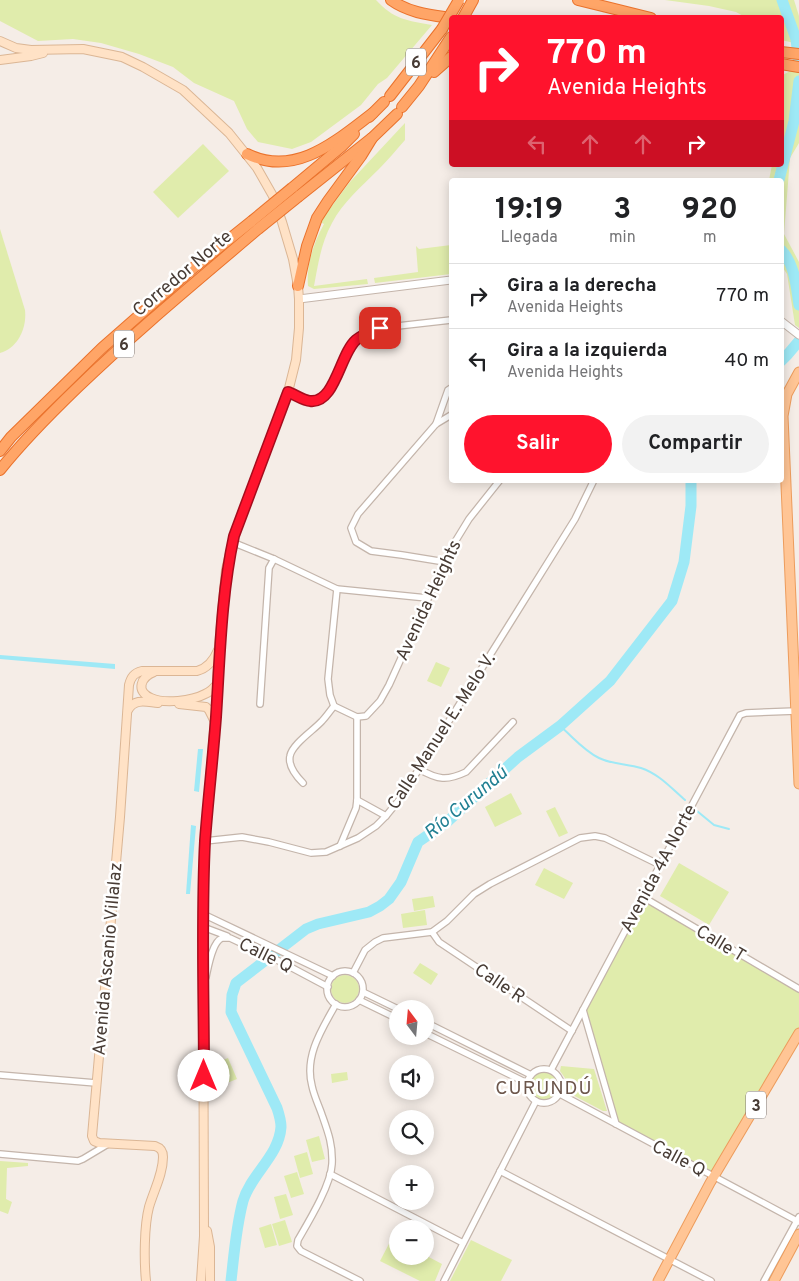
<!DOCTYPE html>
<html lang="es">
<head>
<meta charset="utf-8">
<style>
  body { margin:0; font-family:Overpass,sans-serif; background:#f2f2f2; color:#202124; height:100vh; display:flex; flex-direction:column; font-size:19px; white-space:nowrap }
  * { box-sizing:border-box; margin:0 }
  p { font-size:16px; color:#757577 }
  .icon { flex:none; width:28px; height:28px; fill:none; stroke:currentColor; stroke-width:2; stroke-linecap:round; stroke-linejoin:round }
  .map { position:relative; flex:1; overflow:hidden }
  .side { position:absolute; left:449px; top:178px; width:335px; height:305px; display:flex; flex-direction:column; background:#fff; border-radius:5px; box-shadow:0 2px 12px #0003 }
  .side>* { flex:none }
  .banner { position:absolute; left:449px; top:15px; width:335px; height:152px; border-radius:5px; box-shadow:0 2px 12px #0003; background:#ff132d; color:#fff; overflow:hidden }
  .needle { width:32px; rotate:344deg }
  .controls { position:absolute; left:389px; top:1000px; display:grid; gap:10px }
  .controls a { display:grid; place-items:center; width:45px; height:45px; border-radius:50%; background:#fff; box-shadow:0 2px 12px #0003; font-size:25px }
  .pin { position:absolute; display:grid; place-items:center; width:42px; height:42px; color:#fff; margin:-21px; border-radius:10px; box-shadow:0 2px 8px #0006 }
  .me { position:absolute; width:55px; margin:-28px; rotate:0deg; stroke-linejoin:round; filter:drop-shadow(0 0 4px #0008) }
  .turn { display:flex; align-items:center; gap:18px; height:105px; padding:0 15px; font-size:22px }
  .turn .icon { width:65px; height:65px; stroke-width:2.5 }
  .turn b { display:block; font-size:35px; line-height:42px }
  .lanes { display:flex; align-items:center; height:48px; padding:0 15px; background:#0003; justify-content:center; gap:25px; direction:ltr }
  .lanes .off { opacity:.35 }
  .eta { display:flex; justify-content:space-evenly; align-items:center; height:85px; text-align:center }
  .eta b { font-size:30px; font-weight:700; line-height:35px }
  .primary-button { display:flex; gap:10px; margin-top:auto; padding:10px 15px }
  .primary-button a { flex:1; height:58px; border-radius:30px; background:#ff132d; color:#fff; font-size:20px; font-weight:700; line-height:58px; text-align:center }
  .primary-button a+a { background:#f2f2f2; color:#202124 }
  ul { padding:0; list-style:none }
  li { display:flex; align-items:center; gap:15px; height:65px; padding:0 15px; border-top:1px solid #e0e0e0 }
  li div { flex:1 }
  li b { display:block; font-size:19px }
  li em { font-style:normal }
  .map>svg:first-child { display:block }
  .green { fill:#e0ecac }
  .water { fill:#9ee9f6 }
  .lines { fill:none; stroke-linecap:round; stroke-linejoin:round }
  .stream { stroke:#9ee9f6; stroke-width:2 }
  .river { stroke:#9ee9f6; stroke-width:11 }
  .minor-casing { stroke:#c4b5ab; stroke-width:8 }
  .tertiary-casing { stroke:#c4b5ab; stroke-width:9 }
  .secondary-casing { stroke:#dbb695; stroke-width:10 }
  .primary-casing { stroke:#ed9c5c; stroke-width:11 }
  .motorway-casing { stroke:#ea722c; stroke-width:12 }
  .minor { stroke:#fff; stroke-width:5.5 }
  .tertiary { stroke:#fff; stroke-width:7 }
  .secondary { stroke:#ffe2c6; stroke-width:8 }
  .primary { stroke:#ffc595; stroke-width:9 }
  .motorway { stroke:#ffa567; stroke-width:10 }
  .motorway-bridge-casing { stroke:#ea722c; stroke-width:12; stroke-linecap:butt }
  .motorway-bridge { stroke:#ffa567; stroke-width:10 }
  .route-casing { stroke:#a60c1d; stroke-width:12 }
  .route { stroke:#ff132d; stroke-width:9 }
  .labels { text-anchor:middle; stroke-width:5; stroke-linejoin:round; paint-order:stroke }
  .shield { fill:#fff; stroke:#7f7672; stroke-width:1 }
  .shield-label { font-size:16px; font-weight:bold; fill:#483c35 }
  .street-label { font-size:18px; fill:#483c35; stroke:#fff }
  .water-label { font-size:19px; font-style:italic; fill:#207f92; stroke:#fff }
  .neighbourhood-label { font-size:19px; letter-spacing:1px; fill:#6c564b; stroke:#fff }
</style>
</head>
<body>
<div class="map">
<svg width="799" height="1281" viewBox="0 0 799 1281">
  <rect width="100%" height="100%" fill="#f5ede7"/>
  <g class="green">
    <path d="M0 0H376C393 19 408 21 432 25L387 78 378 84 361 105 311 142 292 149 258 142 247 129 234 101 194 83 173 67 139 54 101 43 73 39 38 41 0 21Z"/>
    <path d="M665 0H794L799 16V44L781 40V18L745 17 736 12 709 6Z"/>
    <path d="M790 71 799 72V143L790 158 784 234 799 262V328L795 325 787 274 781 265V180H769L772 165H781V76Z"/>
    <path d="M405 123V140C396 150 388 160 379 169 362 186 343 202 332 223 321 243 318 265 314 286L367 279 368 284 314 289 308 286C306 265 314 242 324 224L320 222 349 183Z"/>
    <path d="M203 144 229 171 178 218 153 192Z"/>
    <path d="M0 229 25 310C27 328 18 348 0 353Z"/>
    <path d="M451 245V274L375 283 374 278 418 272 416 246 419 249Z"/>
    <path d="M436 662 450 668 441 687 427 681Z"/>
    <path d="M511 793 522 814 495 827 485 807Z"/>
    <path d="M555 807 568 833 559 837 546 811Z"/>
    <path d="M679 863 729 892 709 925 660 896Z"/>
    <path d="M544 868 573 883 564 899 535 885Z"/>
    <path d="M433 896 435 907 414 911 412 899Z"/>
    <path d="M643 897 799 989V1033L714 1177 616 1124 583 1010Z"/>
    <path d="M425 910 427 925 403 928 401 914Z"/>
    <path d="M420 963 438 974 431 985 413 973Z"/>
    <circle cx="345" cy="989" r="14"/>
    <path d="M228 1058 237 1079 222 1085 214 1064Z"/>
    <path d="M561 1066 594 1069 607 1111H603L567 1092 565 1078 560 1071Z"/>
    <circle cx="544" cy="1086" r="17"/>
    <path d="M347 1072 348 1080 332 1083 331 1074Z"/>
    <path d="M319 1136 325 1159 312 1162 306 1140Z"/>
    <path d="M307 1152 313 1174 300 1178 294 1156Z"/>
    <path d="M0 1161 28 1163V1166L7 1168 6 1199 12 1202 8 1214 0 1211Z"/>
    <path d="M297 1172 304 1194 291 1198 284 1176Z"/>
    <path d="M286 1194 293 1215 280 1219 274 1197Z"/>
    <path d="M285 1220 292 1242 279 1246 272 1224Z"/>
    <path d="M271 1224 277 1245 265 1248 259 1228Z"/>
    <path d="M392 1238 397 1241 398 1256H425V1255L442 1264 435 1281H420L380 1261Z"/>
    <path d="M471 1240 512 1260 501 1281H450Z"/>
  </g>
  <g class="water">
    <path d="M0 655 115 664V669L0 659Z"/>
    <path d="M198 749H203L199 792 194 791Z"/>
    <path d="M191 825 196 826 190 894H186Z"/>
  </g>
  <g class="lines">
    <g class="stream">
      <path d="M560 726C573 737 583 750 599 758 611 764 627 764 641 768 659 774 671 788 685 800"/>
      <path d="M697 811 714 825 729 829"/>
    </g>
    <g class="river">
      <path d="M782 0 796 39 799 66"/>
      <path d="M779 180 794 121 799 81"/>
      <path d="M781 250C795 264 796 286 799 305"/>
      <path d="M781 361 788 354 799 341"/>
      <path d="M231 1281C234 1255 236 1227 243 1201 251 1174 279 1156 281 1127 281 1121 279 1114 277 1108L231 1012 232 995 236 983 306 929 318 924 369 912 380 906 389 899 401 882 418 842 447 822 518 757 560 726 610 681 672 601 684 562 691 506V480"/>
    </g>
    <defs>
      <g id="minor">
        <path d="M288 392 309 401 320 399 325 396 331 388 347 352 356 340 368 332 380 328 451 320"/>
        <path d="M436 424 448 390 451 388"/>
        <path d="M232 542 274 559 337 589 427 598"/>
        <path d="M445 562 402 555 371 551 356 542 351 528 358 514 436 424 451 415"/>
        <path d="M337 589 328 679 330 695 334 706 357 717"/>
        <path d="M260 704 269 568 274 559"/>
        <path d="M357 717 366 716 380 701 389 685 450 550 469 519 500 480"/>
        <path d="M419 769C438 780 447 781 466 772L513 722"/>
        <path d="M303 783C296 776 288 766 290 756 292 744 314 730 322 721 326 717 330 711 334 706"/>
        <path d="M357 800 386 816"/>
        <path d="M205 841 242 837 269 842 311 853 326 852 358 838 376 826 386 816 399 800 419 769 575 519 594 480"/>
        <path d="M340 846 356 808 357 800V717"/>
        <path d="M643 897 799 989"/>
        <path d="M203 914 333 976"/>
        <path d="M203 927 227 936"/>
        <path d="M432 932 439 942 572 1031"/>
        <circle cx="345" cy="989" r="18"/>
        <path d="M353 973 365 950 375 942 383 938 432 932 447 921 474 894 490 884 580 838 595 836 605 838 660 865"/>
        <path d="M206 977C208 968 212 942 222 938 223 938 229 938 230 938L281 962 328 987"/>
        <path d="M363 992 398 1009"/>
        <path d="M359 1000 398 1019"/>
        <path d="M336 1004C322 1029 304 1056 312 1086 314 1096 319 1106 322 1115 328 1132 333 1145 332 1164 331 1185 309 1221 298 1240L297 1246 301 1251 360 1281"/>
        <path d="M583 1010 616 1124"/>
        <path d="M425 1022 531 1075"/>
        <path d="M425 1033 527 1083"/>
        <circle cx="544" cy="1086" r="17"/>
        <path d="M551 1070 740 715 746 713 796 711"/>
        <path d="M0 1075 96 1083"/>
        <path d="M560 1094 799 1222"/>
        <path d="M0 1154 78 1161 83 1159 108 1144"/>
        <path d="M500 1171 711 1281"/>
        <path d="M330 1174 463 1243"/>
        <path d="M444 1281 536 1101"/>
        <path d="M764 1281 799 1217"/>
      </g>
      <g id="tertiary">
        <path d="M299 299 451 280"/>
        <path d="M781 321 799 335"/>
      </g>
      <g id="secondary">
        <path d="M0 41 16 48 31 50 83 49 122 57 143 67 183 90 198 104 229 133 257 168 273 196 282 222 293 259 298 286 299 299V328L296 360 288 392 234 536 226 570 219 646 215 719 205 841 203 914 204 1236 201 1281"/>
        <path d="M0 60 31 56 43 53"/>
        <path d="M154 672C141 677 135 691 151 698 164 704 192 701 205 694 210 692 214 688 217 684"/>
        <path d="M179 704 206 707 209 710 214 720"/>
        <path d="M128 710C135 698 146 702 158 703"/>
        <path d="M207 1231 210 1247V1281"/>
        <path d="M146 1281C144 1261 144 1226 149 1207 154 1190 163 1174 163 1157 163 1151 161 1148 155 1146L99 1143 94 1141 92 1136 120 817 129 685C131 677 134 673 142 671H197C208 668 214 660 218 650"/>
      </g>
      <g id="primary">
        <path d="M799 372 787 394 783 416 799 784"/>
        <path d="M658 1281 710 1183 799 1033"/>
        <path d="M774 1281 799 1234"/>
      </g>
      <g id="motorway">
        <path d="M391 0C409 13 430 15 451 18"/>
        <path d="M578 0 651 18"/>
        <path d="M463 18 473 0"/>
        <path d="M781 52 799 54"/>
        <path d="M781 64 799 67"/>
        <path d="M434 72 451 57"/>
        <path d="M390 96 442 29"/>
        <path d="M402 107 419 86 451 37"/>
        <path d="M369 117 384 102"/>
        <path d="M247 154C296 178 337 140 373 113"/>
        <path d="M292 188 341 147 354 134"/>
        <path d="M299 196 372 138 397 114"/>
        <path d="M298 286 307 246 317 218 328 201 361 156 372 138"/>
        <path d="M0 451 11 437 102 348 192 269 252 221"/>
        <path d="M0 470C24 440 51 413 78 387 136 331 197 281 258 229"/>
      </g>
    </defs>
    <use href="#minor" class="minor-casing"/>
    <use href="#tertiary" class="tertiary-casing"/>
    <use href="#secondary" class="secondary-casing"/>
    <use href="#primary" class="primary-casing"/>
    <use href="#motorway" class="motorway-casing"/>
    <use href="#minor" class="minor"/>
    <use href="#tertiary" class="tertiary"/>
    <use href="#secondary" class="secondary"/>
    <use href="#primary" class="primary"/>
    <use href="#motorway" class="motorway"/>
    <defs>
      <g id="motorway-bridge">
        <path d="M442 29 459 0"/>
        <path d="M252 221 292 188"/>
        <path d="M258 229 299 196"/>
      </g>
    </defs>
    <use href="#motorway-bridge" class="motorway-bridge-casing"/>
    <use href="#motorway-bridge" class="motorway-bridge"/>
  </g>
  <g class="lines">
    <defs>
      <path id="route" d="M204 1076C204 998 201 919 205 841 208 800 213 758 216 717 220 656 221 596 234 536L288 392C294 394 304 401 310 401 335 404 340 354 356 340 363 334 372 331 380 328"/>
    </defs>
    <use href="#route" class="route-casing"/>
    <use href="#route" class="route"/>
  </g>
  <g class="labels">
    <g class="shield">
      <rect x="406" y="48.5" width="20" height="27" rx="4"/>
      <rect x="114" y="330.5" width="20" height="27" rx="4"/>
      <rect x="746" y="1091.5" width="20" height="27" rx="4"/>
    </g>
    <g class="shield-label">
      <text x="416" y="68">6</text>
      <text x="124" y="350">6</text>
      <text x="756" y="1111">3</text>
    </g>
    <g class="street-label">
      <text transform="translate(182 273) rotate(-40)" y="6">Corredor Norte</text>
      <text transform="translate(428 600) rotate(-65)" y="6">Avenida Heights</text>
      <text transform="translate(441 731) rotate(-57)" y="6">Calle Manuel E. Melo V.</text>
      <text transform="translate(658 868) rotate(-62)" y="6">Avenida 4A Norte</text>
      <text transform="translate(721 943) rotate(31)" y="6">Calle T</text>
      <text transform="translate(266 955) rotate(26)" y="6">Calle Q</text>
      <text transform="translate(107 959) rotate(-85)" y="6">Avenida Ascanio Villalaz</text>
      <text transform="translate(500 983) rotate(34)" y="6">Calle R</text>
      <text transform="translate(679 1158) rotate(28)" y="6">Calle Q</text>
    </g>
    <g class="water-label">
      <text transform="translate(465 802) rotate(-40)" y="7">Río Curundú</text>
    </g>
    <g class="neighbourhood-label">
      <text x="544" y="1094">CURUNDÚ</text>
    </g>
  </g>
</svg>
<div class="controls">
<a><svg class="needle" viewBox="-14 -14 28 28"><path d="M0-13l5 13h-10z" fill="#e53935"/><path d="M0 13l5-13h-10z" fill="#757577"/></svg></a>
<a><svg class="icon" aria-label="sound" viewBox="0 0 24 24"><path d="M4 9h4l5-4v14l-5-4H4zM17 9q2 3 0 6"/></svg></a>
<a><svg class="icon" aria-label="search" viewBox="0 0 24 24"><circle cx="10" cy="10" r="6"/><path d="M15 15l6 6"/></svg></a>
<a>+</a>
<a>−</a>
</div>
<div class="pin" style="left:380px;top:328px;background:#d93025"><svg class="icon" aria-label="arrive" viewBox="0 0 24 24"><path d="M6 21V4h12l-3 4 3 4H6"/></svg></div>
<svg class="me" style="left:204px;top:1076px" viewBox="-20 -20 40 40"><circle r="19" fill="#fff"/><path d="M0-13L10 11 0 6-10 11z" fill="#ff132d"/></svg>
<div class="banner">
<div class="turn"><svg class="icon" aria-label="right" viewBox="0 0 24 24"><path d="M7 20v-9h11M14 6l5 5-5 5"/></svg><div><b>770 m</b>Avenida Heights</div></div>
<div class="lanes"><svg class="icon off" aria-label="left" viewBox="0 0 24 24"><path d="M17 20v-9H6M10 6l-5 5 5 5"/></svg><svg class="icon off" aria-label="ahead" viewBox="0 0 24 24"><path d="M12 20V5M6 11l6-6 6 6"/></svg><svg class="icon off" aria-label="ahead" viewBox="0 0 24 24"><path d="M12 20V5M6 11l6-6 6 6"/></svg><svg class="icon" aria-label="right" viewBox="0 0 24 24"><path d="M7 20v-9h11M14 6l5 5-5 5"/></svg></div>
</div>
<section class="side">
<div class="eta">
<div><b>19:19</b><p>Llegada</p></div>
<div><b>3</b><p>min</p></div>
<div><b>920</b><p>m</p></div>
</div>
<ul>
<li><svg class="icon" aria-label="right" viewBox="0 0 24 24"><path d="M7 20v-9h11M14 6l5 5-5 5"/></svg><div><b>Gira a la derecha</b><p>Avenida Heights</p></div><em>770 m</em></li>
<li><svg class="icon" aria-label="left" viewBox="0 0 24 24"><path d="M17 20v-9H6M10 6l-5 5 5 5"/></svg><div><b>Gira a la izquierda</b><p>Avenida Heights</p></div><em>40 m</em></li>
</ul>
<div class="primary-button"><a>Salir</a><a>Compartir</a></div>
</section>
</div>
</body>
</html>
